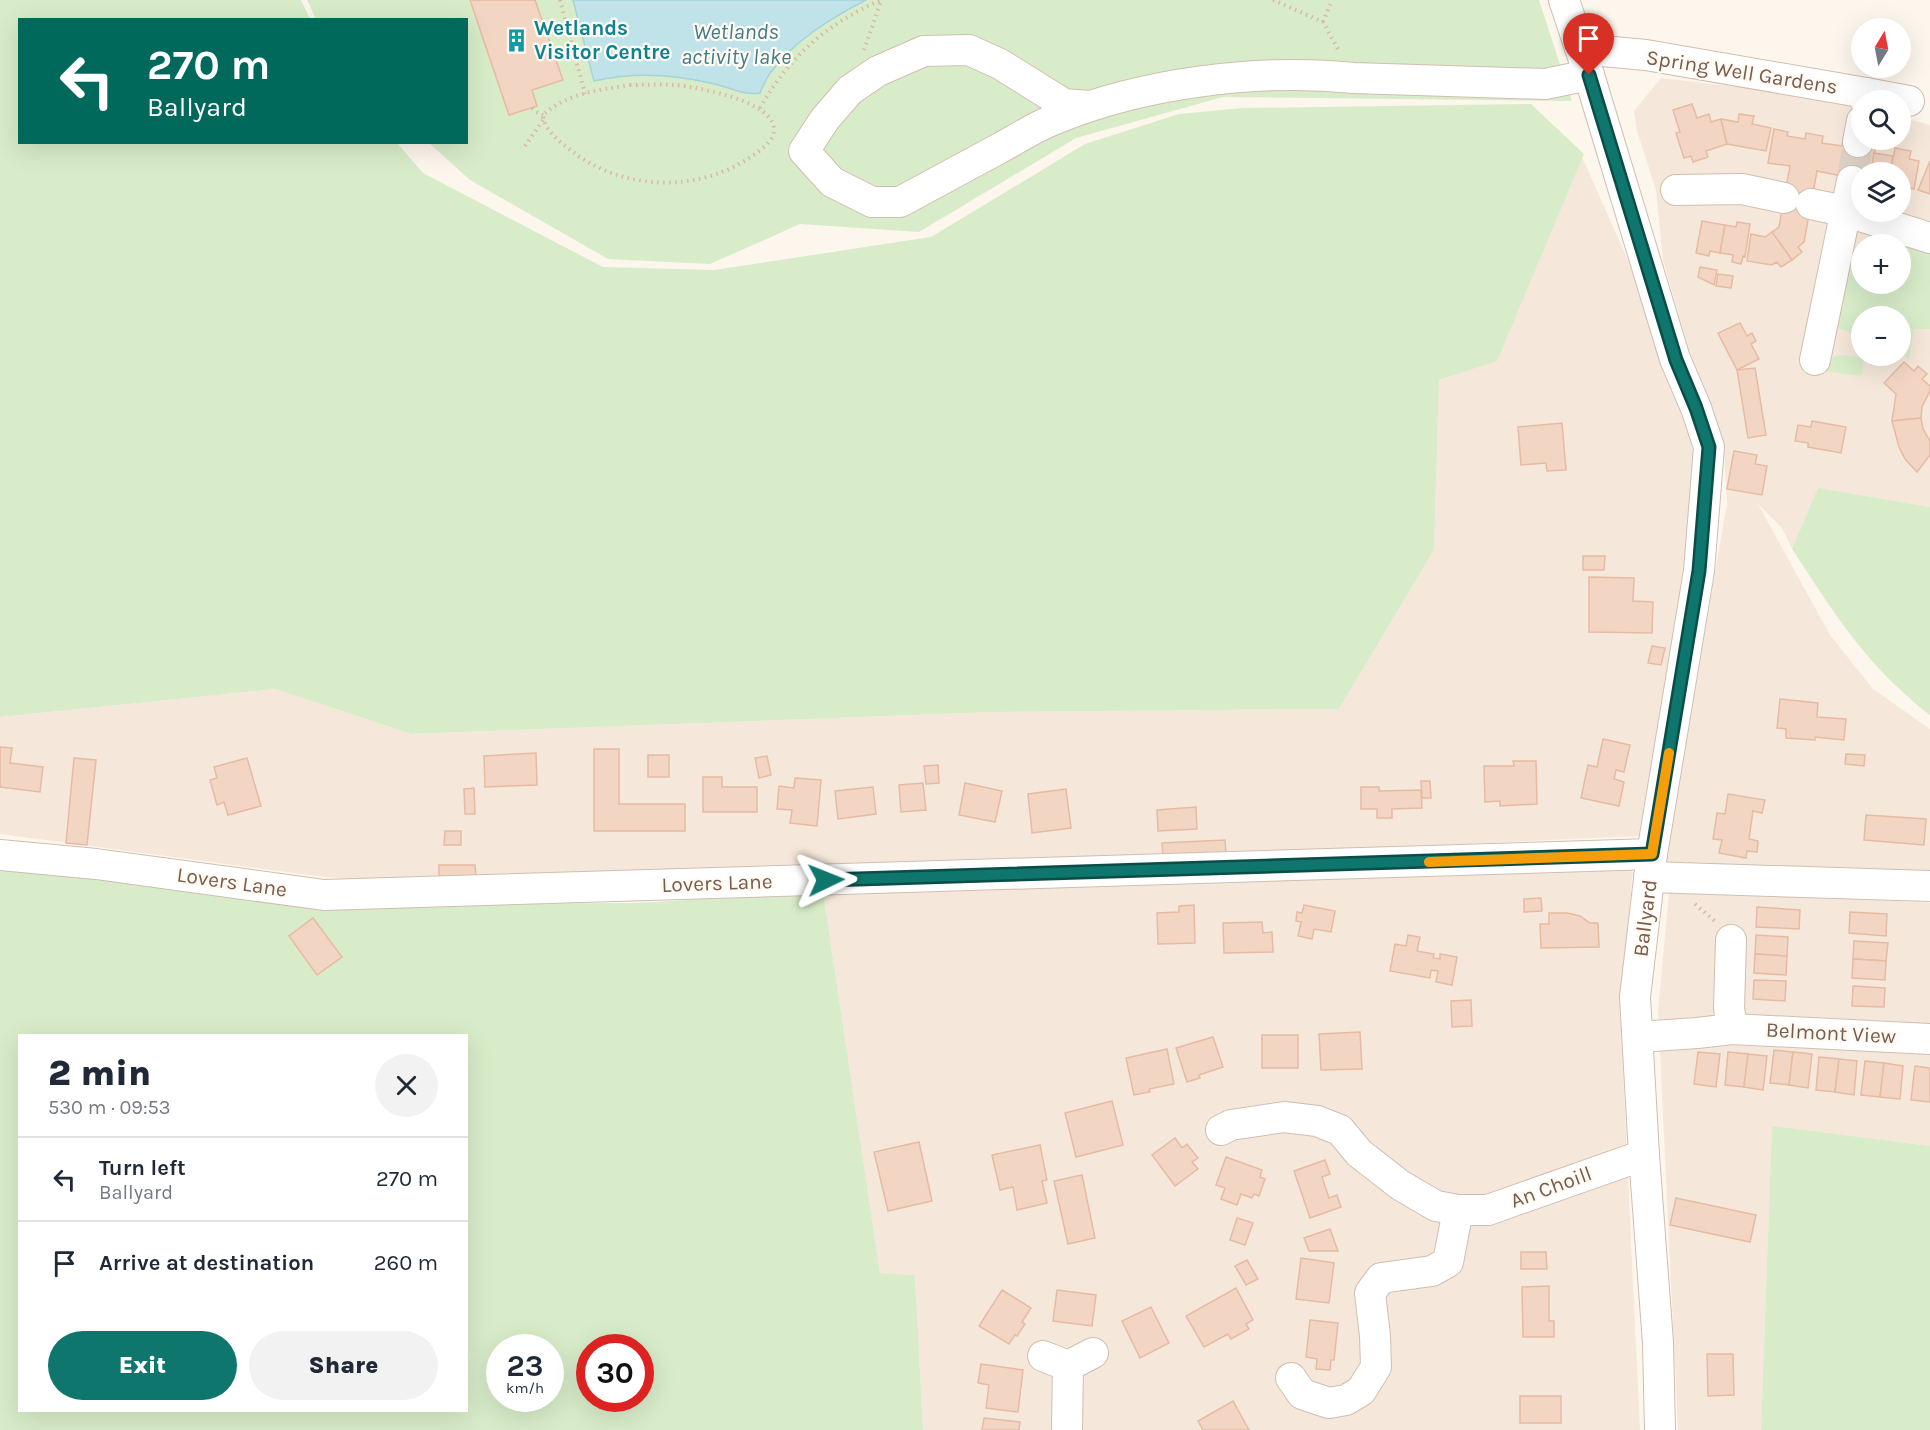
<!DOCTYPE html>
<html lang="en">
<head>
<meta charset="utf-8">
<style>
  body { margin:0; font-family:Karla,sans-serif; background:#f2f2f3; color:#1f2937; height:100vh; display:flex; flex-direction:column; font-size:22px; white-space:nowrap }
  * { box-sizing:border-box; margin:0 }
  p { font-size:20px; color:#747a83 }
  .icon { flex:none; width:33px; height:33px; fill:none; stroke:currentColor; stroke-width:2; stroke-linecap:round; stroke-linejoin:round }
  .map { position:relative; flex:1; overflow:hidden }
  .details { position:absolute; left:18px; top:1034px; width:450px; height:378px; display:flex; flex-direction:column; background:#fff; border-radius:0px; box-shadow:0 6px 24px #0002 }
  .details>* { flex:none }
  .guide { position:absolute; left:18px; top:18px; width:450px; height:126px; border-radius:0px; box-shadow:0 6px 24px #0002; background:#00695c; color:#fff; overflow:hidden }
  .needle { width:39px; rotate:10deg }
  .tools { position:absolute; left:1851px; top:18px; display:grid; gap:12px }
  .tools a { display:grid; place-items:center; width:60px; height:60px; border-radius:50%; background:#fff; box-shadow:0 6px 24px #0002; font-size:30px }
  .speed { position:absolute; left:486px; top:1334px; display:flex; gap:12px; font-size:30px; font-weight:700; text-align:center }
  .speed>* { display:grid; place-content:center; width:78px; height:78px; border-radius:50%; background:#fff; box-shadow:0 6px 24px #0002; line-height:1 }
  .speed small { font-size:15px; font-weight:400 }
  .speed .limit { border:9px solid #d22; background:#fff; color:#111 }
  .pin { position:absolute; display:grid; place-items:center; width:51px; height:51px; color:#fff; margin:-62px -26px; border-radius:50% 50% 50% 0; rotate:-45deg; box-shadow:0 0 6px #0007 }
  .pin .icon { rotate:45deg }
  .me { position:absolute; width:66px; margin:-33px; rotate:88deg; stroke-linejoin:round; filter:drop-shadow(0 0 4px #0008) }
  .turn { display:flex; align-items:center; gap:21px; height:126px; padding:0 30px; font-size:27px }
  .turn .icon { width:78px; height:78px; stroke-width:2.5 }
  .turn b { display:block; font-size:42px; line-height:51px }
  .round { display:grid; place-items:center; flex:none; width:63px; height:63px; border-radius:32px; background:#f2f2f3 }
  .head { display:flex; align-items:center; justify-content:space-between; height:102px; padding:0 30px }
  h1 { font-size:36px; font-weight:800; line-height:45px }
  .primary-button { display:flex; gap:12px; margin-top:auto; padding:12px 30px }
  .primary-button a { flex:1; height:69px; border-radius:36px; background:#0f766e; color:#fff; font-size:24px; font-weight:800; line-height:69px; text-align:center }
  .primary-button a+a { background:#f2f2f3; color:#1f2937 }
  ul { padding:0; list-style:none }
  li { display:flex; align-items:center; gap:18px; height:84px; padding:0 30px; border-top:2px solid #e0e1e3 }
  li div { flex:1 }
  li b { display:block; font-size:22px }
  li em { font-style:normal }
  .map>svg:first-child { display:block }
  .residential { fill:#f5e8da; fill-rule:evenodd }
  .green { fill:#d8ecc9; fill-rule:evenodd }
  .water { fill:#bfe3e8; stroke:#a5d3da; stroke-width:1.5 }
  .building { fill:#f3d5c3; stroke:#e6bba3; stroke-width:1.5 }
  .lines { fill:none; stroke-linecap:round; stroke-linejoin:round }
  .minor-tunnel { stroke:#dcd0c4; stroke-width:30; stroke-dasharray:30 15; stroke-linecap:butt }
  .minor-casing { stroke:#d1beb0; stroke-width:32 }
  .path { stroke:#d9b8a5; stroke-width:4; stroke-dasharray:1.5 4.5; stroke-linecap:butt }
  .minor { stroke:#fff; stroke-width:30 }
  .route-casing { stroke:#0a4d48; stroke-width:15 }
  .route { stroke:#0f766e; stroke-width:10 }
  .slow { stroke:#f59e0b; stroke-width:10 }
  .labels { text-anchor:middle; stroke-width:4.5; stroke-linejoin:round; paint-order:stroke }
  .culture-label { font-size:21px; font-weight:bold; fill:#0d838f; stroke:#fffaf3; text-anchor:start }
  .street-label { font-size:21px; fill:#7a5c4d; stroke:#fffaf3 }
  .water-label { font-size:22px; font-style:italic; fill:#437c86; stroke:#fffaf3 }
</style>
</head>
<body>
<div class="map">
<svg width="1930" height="1430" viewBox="0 0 1930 1430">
  <rect width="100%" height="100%" fill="#fdf6ec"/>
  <g class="residential">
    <path d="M1661 78 1847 100 1861 105 1862 140H1900L1901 117 1930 125V507L1818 489 1792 549 1782 528 1758 504 1830 635 1873 689 1930 729V881L1663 870 1727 504 1724 451 1706 408 1663 260 1656 190 1637 131 1634 111ZM1862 172H1900V212H1862ZM1862 244H1900V284H1862ZM1862 316H1900V356H1862Z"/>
    <path d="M1581 155 1631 267 1655 341 1689 432 1695 464 1685 561 1639 836 1159 858 408 882 324 877 0 834V717L277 689 411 734 993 712 1339 709 1434 550 1439 380 1497 360Z"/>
    <path d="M1633 869 1620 1007 1640 1430H923L915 1275 880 1273 823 892Z"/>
    <path d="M1669 893 1807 896 1930 903V1146L1772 1127 1761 1430H1678L1658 1011Z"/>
  </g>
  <g class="green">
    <path d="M0 0H301L310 19 20 20V142L397 143 423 173 603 267 714 270 931 237 1085 144 1179 114 1243 108 1531 104 1584 154 1497 361 1439 380 1434 550 1339 709 993 712 411 734 276 689 0 717Z"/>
    <path d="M307 0H1539L1572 101 1223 97 1076 138 919 232 800 224 710 264 608 259 470 180 429 143 466 142V20L316 19Z"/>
    <path d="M1880 237 1930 251V329H1914L1909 359 1901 353 1900 316H1862L1861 336 1836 327 1846 258 1861 257 1862 284H1900V244H1877Z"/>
    <path d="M1861 348 1862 356H1866L1864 360 1862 376 1823 371C1831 351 1841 354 1860 358Z"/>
    <path d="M1818 488 1930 507V715C1917 706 1907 695 1895 685 1852 643 1825 599 1792 549Z"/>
    <path d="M0 865 400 904 637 903 823 892 880 1273 915 1275 923 1430H0ZM20 1035H466V1410H20ZM500 1347H550V1398H500ZM590 1347H640V1398H590Z"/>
    <path d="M1772 1126 1930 1146V1430H1761Z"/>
  </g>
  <path class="water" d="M573 0H866C831 18 795 40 771 72 766 78 763 86 760 93 744 96 727 86 710 83 671 74 634 72 594 81Z"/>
  <g class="building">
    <path d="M470 0H535L563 80 532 90 537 106 509 115Z"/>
    <path d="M1692 104 1697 118 1709 114 1711 122 1721 119 1727 144 1706 151 1708 157 1693 162 1691 156 1684 158 1676 133 1680 132 1673 110Z"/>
    <path d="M1739 114 1754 116 1752 124 1771 128 1766 151 1727 144 1721 119 1738 122Z"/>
    <path d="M1774 129 1788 132 1787 136 1805 139 1806 133 1823 136 1822 143 1842 146 1843 139 1876 145 1871 172 1846 177 1817 171 1804 242 1798 247 1802 252 1792 260 1772 232 1779 227 1790 166 1768 163Z"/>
    <path d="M1895 148 1911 151 1909 159 1919 161 1914 189 1910 188 1909 191 1900 189V172H1890Z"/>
    <path d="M1874 153 1893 156 1890 172H1871Z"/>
    <path d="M1930 161V194L1918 190Z"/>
    <path d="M1702 221 1725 225 1720 253 1710 251 1709 256 1696 253Z"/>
    <path d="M1737 222 1750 224 1745 257 1743 256 1741 264 1732 262 1733 255 1720 253 1725 225 1736 227Z"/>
    <path d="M1772 232 1792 260 1781 267 1777 262 1772 265 1747 261 1751 234 1765 237Z"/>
    <path d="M1700 267 1717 270 1714 285 1698 277Z"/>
    <path d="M1718 274 1733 276 1731 288 1716 286Z"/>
    <path d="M1740 323 1747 336 1752 333 1756 341 1751 344 1759 359 1737 370 1718 333Z"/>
    <path d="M1904 362 1914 371 1918 366 1927 374 1922 379 1930 386V391L1922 407 1921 418 1892 421 1896 394 1884 383Z"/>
    <path d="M1755 368 1766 435 1748 438 1737 370Z"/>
    <path d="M1921 418 1923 429 1930 441V455L1917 472 1905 459 1899 447 1892 421Z"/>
    <path d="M1812 421 1846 427 1841 453 1808 447V443L1795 441 1798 425 1811 427Z"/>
    <path d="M1562 423 1566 470 1547 471 1546 463 1521 465 1518 427Z"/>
    <path d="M1734 451 1757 455 1755 464 1767 466 1762 495 1727 489Z"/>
    <path d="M1583 556H1605L1604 570H1583Z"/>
    <path d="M1589 577 1634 578 1633 601 1653 602 1652 633 1589 632Z"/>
    <path d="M1652 646 1665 648 1661 665 1648 663Z"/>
    <path d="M1780 699 1818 703 1817 717 1846 719 1844 740 1815 737V740L1786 738V729L1777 728Z"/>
    <path d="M1603 739 1630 745 1624 772 1616 770 1614 779 1624 782 1619 806 1581 798 1588 765 1597 767Z"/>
    <path d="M0 747 12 748 10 763 43 767 40 792 0 787Z"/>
    <path d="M594 749H619V804H685V831H594Z"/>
    <path d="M536 753 537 785 485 787 484 756Z"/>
    <path d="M1846 754 1865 755 1864 766 1845 764Z"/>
    <rect x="648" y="755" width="21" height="22"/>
    <path d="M767 756 771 775 759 778 755 758Z"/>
    <path d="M74 758 96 760 87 845 66 843Z"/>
    <path d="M247 758 261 806 228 815 224 802 217 805 210 780 217 778 214 767Z"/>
    <path d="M1513 761H1536L1537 804 1500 806V801L1485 802 1484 766H1514Z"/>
    <path d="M938 765 939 783 926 784 924 766Z"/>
    <path d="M703 777H722V787H757V812H703Z"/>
    <path d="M795 778 821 780 817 826 790 823 792 810 777 809 779 786 794 788Z"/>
    <path d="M1421 781H1430L1431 798H1422Z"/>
    <path d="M923 783 926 810 901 812 899 785Z"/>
    <path d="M965 783 1002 791 995 822 959 815Z"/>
    <path d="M873 787 876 814 838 819 835 791Z"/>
    <path d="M1361 787H1379V791L1421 790 1422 808 1392 809V818H1377V809H1361Z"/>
    <path d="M474 788 475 814H465L464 789Z"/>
    <path d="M1066 789 1071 828 1032 833 1028 794Z"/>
    <path d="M1728 794 1765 800 1762 813 1753 811 1749 839 1758 841 1757 852 1747 851 1746 858 1719 853 1722 840 1713 839 1717 813 1725 814Z"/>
    <path d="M1196 807 1197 829 1158 831 1157 810Z"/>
    <path d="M1866 815 1926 819 1924 845 1864 840Z"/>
    <path d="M445 831H461V845H444Z"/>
    <path d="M1225 840 1226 853 1163 857 1162 843Z"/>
    <path d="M439 865H475L476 880H439Z"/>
    <path d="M1541 898 1542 911 1524 912V899Z"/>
    <path d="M1194 905 1195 943 1158 944 1157 913 1179 912V906Z"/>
    <path d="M1304 905 1335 911 1331 932 1314 929 1312 939 1298 936 1301 922 1296 921 1297 912 1302 913Z"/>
    <path d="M1757 907 1800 910 1799 929 1756 927Z"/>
    <path d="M1850 912 1887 914 1886 936 1849 933Z"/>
    <path d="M1549 913H1567L1580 916 1590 923H1598L1599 947 1541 948 1540 924H1549Z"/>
    <path d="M313 918 342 957 317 975 289 936Z"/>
    <path d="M1262 922 1263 933 1272 932 1273 952 1224 953 1223 923Z"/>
    <path d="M1408 935 1420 937 1417 951 1434 954 1433 958 1440 959V954L1457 957 1452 985 1436 982 1438 971 1431 970 1430 978 1390 971 1395 944 1406 946Z"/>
    <path d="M1756 935 1788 937 1787 956 1755 954Z"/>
    <path d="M1854 941 1888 943 1886 961 1853 959Z"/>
    <path d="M1755 954 1787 956 1786 975 1754 973Z"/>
    <path d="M1853 959 1886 961 1885 980 1852 978Z"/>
    <path d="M1754 980 1786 981 1785 1001 1753 999Z"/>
    <path d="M1853 986 1885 988 1884 1007 1852 1006Z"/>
    <path d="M1471 1000 1472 1026 1452 1027 1451 1001Z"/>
    <path d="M1360 1032 1362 1069 1321 1070 1319 1034Z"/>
    <rect x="1262" y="1035" width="36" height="33"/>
    <path d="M1213 1037 1223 1067 1199 1075 1200 1078 1187 1082 1176 1048Z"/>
    <path d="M1167 1049 1174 1084 1149 1089 1150 1092 1134 1095 1126 1058Z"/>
    <path d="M1774 1050 1793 1052 1789 1085 1770 1083Z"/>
    <path d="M1698 1052 1720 1054 1716 1087 1694 1084Z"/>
    <path d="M1728 1052 1748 1054 1744 1087 1725 1085Z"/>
    <path d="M1793 1052 1812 1054 1808 1088 1789 1085Z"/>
    <path d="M1748 1054 1767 1056 1763 1090 1744 1087Z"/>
    <path d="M1819 1057 1839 1059 1835 1092 1816 1090Z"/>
    <path d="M1839 1059 1857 1061 1854 1095 1835 1092Z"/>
    <path d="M1865 1061 1884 1063 1880 1097 1861 1095Z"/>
    <path d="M1884 1063 1903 1066 1900 1099 1880 1097Z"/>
    <path d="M1915 1066 1930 1068V1102L1911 1100Z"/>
    <path d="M1112 1101 1123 1145 1076 1157 1065 1113Z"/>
    <path d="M1175 1138 1182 1148 1187 1144 1198 1158 1192 1162 1198 1169 1175 1186 1152 1155Z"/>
    <path d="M919 1142 932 1201 888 1211 874 1152Z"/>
    <path d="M1040 1145 1047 1180 1042 1181 1047 1203 1017 1210 1013 1187 1000 1190 992 1155Z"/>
    <path d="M1226 1157 1262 1170 1260 1177 1265 1179 1259 1196 1254 1194 1252 1198 1241 1194 1237 1205 1221 1199 1225 1188 1216 1185Z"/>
    <path d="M1325 1160 1330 1174 1322 1177 1329 1198 1337 1195 1341 1207 1310 1218 1294 1171Z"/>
    <path d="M1082 1175 1095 1238 1068 1244 1054 1181Z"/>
    <path d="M1676 1198 1756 1215 1750 1242 1670 1225Z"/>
    <path d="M1237 1218 1253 1223 1245 1245 1230 1240Z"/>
    <path d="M1330 1229 1338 1251H1309L1304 1238Z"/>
    <path d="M1521 1252H1546L1547 1269H1521Z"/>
    <path d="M1301 1258 1334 1263 1329 1303 1296 1299Z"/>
    <path d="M1247 1260 1258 1279 1246 1285 1235 1266Z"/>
    <path d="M1549 1286V1321H1554V1337H1523L1522 1287Z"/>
    <path d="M1236 1288 1253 1320 1246 1324 1249 1329 1231 1339 1228 1334 1204 1347 1186 1316Z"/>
    <path d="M1002 1290 1031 1308 1022 1322 1025 1324 1017 1336 1015 1335 1009 1344 979 1326Z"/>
    <path d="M1057 1290 1096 1295 1092 1326 1053 1321Z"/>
    <path d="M1151 1307 1169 1343 1140 1358 1122 1321Z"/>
    <path d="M1310 1320 1338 1323 1334 1360H1331L1330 1370 1316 1369 1317 1359 1306 1357Z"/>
    <path d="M1707 1354H1733L1734 1395 1708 1396Z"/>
    <path d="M981 1364 1023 1370 1018 1412 986 1408 989 1385 978 1383Z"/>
    <rect x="1520" y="1396" width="41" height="27"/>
    <path d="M1233 1401 1249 1430H1203L1198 1421Z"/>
    <path d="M984 1418 1020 1422 1019 1430H982Z"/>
  </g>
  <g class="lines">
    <path class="minor-tunnel" d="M1852 181 1858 142"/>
    <defs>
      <g id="minor">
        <path d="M1564 0 1589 75 1675 359 1696 408 1709 447 1699 571 1652 854 1635 997 1644 1155 1658 1343 1660 1430"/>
        <path d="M1581 49 1646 55 1866 93 1865 100"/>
        <path d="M1866 93 1909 101"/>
        <path d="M1090 106 1064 104 1000 64 969 50 924 51 878 71 850 90 825 119 804 151 832 182 872 202H900C933 184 967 166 1000 148 1018 138 1035 127 1053 120 1141 83 1259 68 1354 78L1545 84 1589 75"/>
        <path d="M1858 142 1862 121"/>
        <path d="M1676 190 1742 189 1784 198"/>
        <path d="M1811 204 1844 211 1930 238"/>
        <path d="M1815 360 1852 181"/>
        <path d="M0 855 96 864 324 895 1652 854"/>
        <path d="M1649 877 1930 886"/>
        <path d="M1731 940 1729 1008 1732 1029"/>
        <path d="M1638 1037 1697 1033 1732 1029 1930 1039"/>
        <path d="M1221 1130 1231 1125 1284 1117 1317 1121 1340 1130 1359 1153 1400 1185 1436 1206 1458 1210H1488L1644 1155"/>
        <path d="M1043 1356 1068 1366 1093 1353"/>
        <path d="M1291 1378 1302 1394 1329 1403 1346 1400 1361 1391 1376 1367 1375 1336 1370 1293 1381 1278 1432 1271 1448 1262 1458 1210"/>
        <path d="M1067 1430 1068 1366"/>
      </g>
    </defs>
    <use href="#minor" class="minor-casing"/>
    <g class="path">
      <path d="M560 0 585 94"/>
      <path d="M1273 0 1323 22 1340 53"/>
      <path d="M1323 22 1332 0"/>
      <path d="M864 50 881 1"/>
      <path d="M630 85C645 85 660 84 675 85 697 87 774 101 774 129 774 141 762 149 752 156 701 192 628 191 577 155 564 145 544 132 543 115 567 93 599 90 630 85Z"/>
      <path d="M532 108 536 112 543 115"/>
      <path d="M760 108C789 57 826 24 881 0"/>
      <path d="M525 146 543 120"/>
      <path d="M1695 904 1717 923"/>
    </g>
    <use href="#minor" class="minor"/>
  </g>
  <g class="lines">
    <defs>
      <path id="route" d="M826 880 1652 854 1699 571 1709 447 1696 408 1676 360 1589 75"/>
    </defs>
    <use href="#route" class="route-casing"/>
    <use href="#route" class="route"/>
    <path class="slow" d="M1429 862 1652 854 1669 753"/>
  </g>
  <defs>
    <symbol id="building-bare" viewBox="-9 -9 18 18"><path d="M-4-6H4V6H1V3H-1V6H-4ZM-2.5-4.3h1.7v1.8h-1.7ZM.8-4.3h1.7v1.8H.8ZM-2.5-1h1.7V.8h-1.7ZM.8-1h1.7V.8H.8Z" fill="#0f9aa8" stroke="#fffaf3" stroke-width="2.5" paint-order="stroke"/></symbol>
  </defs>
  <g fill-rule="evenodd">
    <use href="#building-bare" x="500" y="24" width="33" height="33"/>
  </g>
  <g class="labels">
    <g class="culture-label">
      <text x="534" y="35">Wetlands<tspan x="534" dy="24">Visitor Centre</tspan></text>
    </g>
    <g class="street-label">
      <text transform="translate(1742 72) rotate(9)" y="7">Spring Well Gardens</text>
      <text transform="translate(232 882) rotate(8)" y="7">Lovers Lane</text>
      <text transform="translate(717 883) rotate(-2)" y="7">Lovers Lane</text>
      <text transform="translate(1645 918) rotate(-83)" y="7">Ballyard</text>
      <text transform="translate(1831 1033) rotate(3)" y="7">Belmont View</text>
      <text transform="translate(1551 1187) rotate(-20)" y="7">An Choill</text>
    </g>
    <g class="water-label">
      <text x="736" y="39">Wetlands<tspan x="736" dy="25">activity lake</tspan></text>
    </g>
  </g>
</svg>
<div class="tools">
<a><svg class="needle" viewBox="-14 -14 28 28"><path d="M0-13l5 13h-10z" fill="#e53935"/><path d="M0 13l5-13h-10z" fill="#747a83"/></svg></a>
<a><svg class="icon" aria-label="search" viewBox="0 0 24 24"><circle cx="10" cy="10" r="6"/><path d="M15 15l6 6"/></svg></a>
<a><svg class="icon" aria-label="layers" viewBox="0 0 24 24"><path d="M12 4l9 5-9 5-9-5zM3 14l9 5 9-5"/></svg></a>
<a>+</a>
<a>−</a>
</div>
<div class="speed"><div>23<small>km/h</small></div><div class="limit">30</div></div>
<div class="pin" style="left:1589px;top:75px;background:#d93025"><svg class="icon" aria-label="arrive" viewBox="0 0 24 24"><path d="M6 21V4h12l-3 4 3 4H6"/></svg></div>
<svg class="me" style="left:826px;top:880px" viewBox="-20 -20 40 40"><path d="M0-17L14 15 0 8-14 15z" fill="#0f766e" stroke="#fff" stroke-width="4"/></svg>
<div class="guide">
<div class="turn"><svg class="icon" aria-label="left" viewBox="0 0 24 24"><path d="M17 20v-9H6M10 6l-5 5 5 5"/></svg><div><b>270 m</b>Ballyard</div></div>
</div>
<section class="details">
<div class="head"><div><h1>2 min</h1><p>530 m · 09:53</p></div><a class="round"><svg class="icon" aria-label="close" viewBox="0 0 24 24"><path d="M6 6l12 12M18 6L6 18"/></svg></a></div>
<ul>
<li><svg class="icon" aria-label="left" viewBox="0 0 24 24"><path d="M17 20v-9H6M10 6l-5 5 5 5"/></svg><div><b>Turn left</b><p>Ballyard</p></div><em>270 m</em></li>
<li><svg class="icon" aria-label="arrive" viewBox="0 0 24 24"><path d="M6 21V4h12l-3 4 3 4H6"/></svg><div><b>Arrive at destination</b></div><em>260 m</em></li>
</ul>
<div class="primary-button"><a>Exit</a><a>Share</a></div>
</section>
</div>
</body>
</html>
